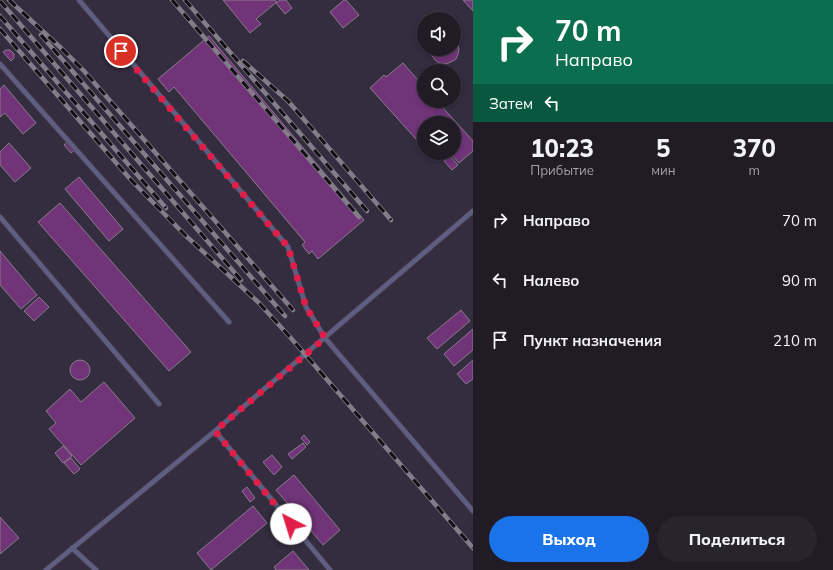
<!DOCTYPE html>
<html lang="ru">
<head>
<meta charset="utf-8">
<style>
  body { margin:0; font-family:Mulish,sans-serif; background:#28242d; color:#f1f3f6; height:100vh; display:flex; flex-direction:column; font-size:15px; white-space:nowrap }
  * { box-sizing:border-box; margin:0 }
  p { font-size:13px; color:#a2a1a7 }
  .icon { flex:none; width:22px; height:22px; fill:none; stroke:currentColor; stroke-width:2; stroke-linecap:round; stroke-linejoin:round }
  .map { position:relative; flex:1; overflow:hidden }
  .details { display:flex; flex-direction:column; background:#201b25; width:360px }
  .details>* { flex:none }
  .hud { background:#0b6e4f; color:#fff; overflow:hidden }
  .tools { position:absolute; left:417px; top:12px; display:grid; gap:8px }
  .tools a { display:grid; place-items:center; width:44px; height:44px; border-radius:50%; background:#201b25; box-shadow:0 2px 6px #0003,0 0 0 1px #3d3942; font-size:20px }
  .pin { position:absolute; display:grid; place-items:center; width:34px; height:34px; color:#fff; margin:-17px; border:2px solid #fff; border-radius:50%; box-shadow:0 1px 4px #0007 }
  .me { position:absolute; width:44px; margin:-22px; rotate:320deg; stroke-linejoin:round; filter:drop-shadow(0 0 3px #0008) }
  .turn { display:flex; align-items:center; gap:14px; height:84px; padding:0 16px; font-size:18px }
  .turn .icon { width:52px; height:52px; stroke-width:2.5 }
  .turn b { display:block; font-size:28px; line-height:34px }
  .then { display:flex; align-items:center; height:38px; padding:0 16px; background:#0003; gap:8px; font-size:15px }
  .eta { display:flex; justify-content:space-evenly; align-items:center; height:68px; text-align:center }
  .eta b { font-size:24px; font-weight:800; line-height:28px }
  .action { display:flex; gap:8px; margin-top:auto; padding:8px 16px }
  .action a { flex:1; height:46px; border-radius:24px; background:#1a73e8; color:#fff; font-size:16px; font-weight:800; line-height:46px; text-align:center }
  .action a+a { background:#28242d; color:#f1f3f6 }
  ul { padding:0; list-style:none }
  li { display:flex; align-items:center; gap:12px; height:60px; padding:0 16px }
  li div { flex:1 }
  li b { display:block; font-size:15px }
  li em { font-style:normal }
  main { display:flex; flex:1; min-height:0 }
  .map>svg:first-child { display:block }
  .built { fill:#342c3f; fill-rule:evenodd }
  .building { fill:#713479; stroke:#887c8a }
  .lines { fill:none; stroke-linecap:round; stroke-linejoin:round }
  .service-casing { stroke:#46404d; stroke-width:6 }
  .service { stroke:#5f5e82; stroke-width:4.5 }
  .rail-casing { stroke:#827d88; stroke-width:4.5 }
  .rail { stroke:#110f15; stroke-width:3; stroke-dasharray:9; stroke-linecap:butt }
  .route { stroke:#e11d48; stroke-width:7; stroke-dasharray:0 12.6 }
</style>
</head>
<body>
<main>
<div class="map">
<svg width="473" height="570" viewBox="0 0 473 570">
  <rect width="100%" height="100%" fill="#2a2431"/>
  <path class="built" d="M0 0H473V570H0ZM424 19H454V49H424ZM424 71H454V101H424ZM424 123H454V153H424Z"/>
  <g class="building">
    <path d="M223 0H275L277 2 256 19 261 24 250 33Z"/>
    <path d="M280 0H286L292 8 285 14 276 3Z"/>
    <path d="M344 0H346L359 15 343 28 330 12Z"/>
    <path d="M463 0H473V11Z"/>
    <path d="M209 36 364 220 318 259 312 251 309 254 302 245 305 242 174 87 169 92 158 79Z"/>
    <path d="M454 39 457 43 459 49 458 54 456 59 451 62 446 64 439 63 435 60 431 54 430 49H454Z"/>
    <path d="M6 50H10L14 54V58L11 61 3 52Z"/>
    <path d="M403 63 424 87V101H437L473 141V151L459 163 450 153H454V123H424V148L370 88 384 75 386 77Z"/>
    <path d="M4 85 36 123 23 134 5 113 0 117V89Z"/>
    <path d="M69 141 76 149 71 153 64 145Z"/>
    <path d="M9 143 31 168 15 182 0 165V152Z"/>
    <path d="M450 156 458 165 452 170 444 161Z"/>
    <path d="M79 177 123 229 109 241 65 189Z"/>
    <path d="M60 203 191 352 169 371 38 222Z"/>
    <path d="M0 251 37 295 21 309 0 285Z"/>
    <path d="M39 297 49 307 34 321 24 311Z"/>
    <path d="M461 310 470 321 437 349 427 338Z"/>
    <path d="M473 329V350L454 366 444 354Z"/>
    <path d="M473 360V379L466 384 457 374Z"/>
    <circle cx="80" cy="370" r="10"/>
    <path d="M104 382 135 418 81 465 49 429 56 423 46 411 70 389 81 402Z"/>
    <path d="M304 435 310 442 307 445 301 438Z"/>
    <path d="M303 443 306 447 292 459 288 454Z"/>
    <path d="M63 446 72 456 63 463 55 453Z"/>
    <path d="M272 455 282 467 274 475 263 462Z"/>
    <path d="M71 458 80 469 74 474 64 463Z"/>
    <path d="M294 475 340 530 323 545 276 490Z"/>
    <path d="M247 487 255 498 250 502 242 491Z"/>
    <path d="M253 506 267 523 211 570 197 553Z"/>
    <path d="M0 517 19 538 0 554Z"/>
    <path d="M293 551 309 570H276L274 567Z"/>
  </g>
  <g class="lines">
    <defs>
      <g id="service">
        <path d="M79 0 288 247 306 307 325 338 473 511"/>
        <path d="M0 64 229 322"/>
        <path d="M0 217 159 404"/>
        <path d="M215 431 330 570"/>
        <path d="M72 548 96 570"/>
        <path d="M46 570 215 431 473 211"/>
      </g>
    </defs>
    <use href="#service" class="service-casing"/>
    <use href="#service" class="service"/>
    <defs>
      <g id="rail">
        <path d="M9 0 61 48 84 71 293 310"/>
        <path d="M172 0 359 217"/>
        <path d="M185 0 367 211"/>
        <path d="M0 1 241 280"/>
        <path d="M0 16 166 208"/>
        <path d="M0 29 131 180 185 235 258 302 290 337 473 548"/>
        <path d="M41 35 285 316"/>
        <path d="M243 61 288 101 391 220"/>
      </g>
    </defs>
    <use href="#rail" class="rail-casing"/>
    <use href="#rail" class="rail"/>
  </g>
  <g class="lines">
    <path class="route" d="M121 51 288 247 306 307 325 338 215 431 291 524"/>
  </g>
</svg>
<div class="tools">
<a><svg class="icon" aria-label="sound" viewBox="0 0 24 24"><path d="M4 9h4l5-4v14l-5-4H4zM17 9q2 3 0 6"/></svg></a>
<a><svg class="icon" aria-label="search" viewBox="0 0 24 24"><circle cx="10" cy="10" r="6"/><path d="M15 15l6 6"/></svg></a>
<a><svg class="icon" aria-label="layers" viewBox="0 0 24 24"><path d="M12 4l9 5-9 5-9-5zM3 14l9 5 9-5"/></svg></a>
</div>
<div class="pin" style="left:121px;top:51px;background:#d93025"><svg class="icon" aria-label="arrive" viewBox="0 0 24 24"><path d="M6 21V4h12l-3 4 3 4H6"/></svg></div>
<svg class="me" style="left:291px;top:524px" viewBox="-20 -20 40 40"><circle r="19" fill="#fff"/><path d="M0-13L10 11 0 6-10 11z" fill="#e11d48"/></svg>
</div>
<section class="details">
<div class="hud">
<div class="turn"><svg class="icon" aria-label="right" viewBox="0 0 24 24"><path d="M7 20v-9h11M14 6l5 5-5 5"/></svg><div><b>70 m</b>Направо</div></div>
<div class="then">Затем<svg class="icon" aria-label="left" viewBox="0 0 24 24"><path d="M17 20v-9H6M10 6l-5 5 5 5"/></svg></div>
</div>
<div class="eta">
<div><b>10:23</b><p>Прибытие</p></div>
<div><b>5</b><p>мин</p></div>
<div><b>370</b><p>m</p></div>
</div>
<ul>
<li><svg class="icon" aria-label="right" viewBox="0 0 24 24"><path d="M7 20v-9h11M14 6l5 5-5 5"/></svg><div><b>Направо</b></div><em>70 m</em></li>
<li><svg class="icon" aria-label="left" viewBox="0 0 24 24"><path d="M17 20v-9H6M10 6l-5 5 5 5"/></svg><div><b>Налево</b></div><em>90 m</em></li>
<li><svg class="icon" aria-label="arrive" viewBox="0 0 24 24"><path d="M6 21V4h12l-3 4 3 4H6"/></svg><div><b>Пункт назначения</b></div><em>210 m</em></li>
</ul>
<div class="action"><a>Выход</a><a>Поделиться</a></div>
</section>
</main>
</body>
</html>
